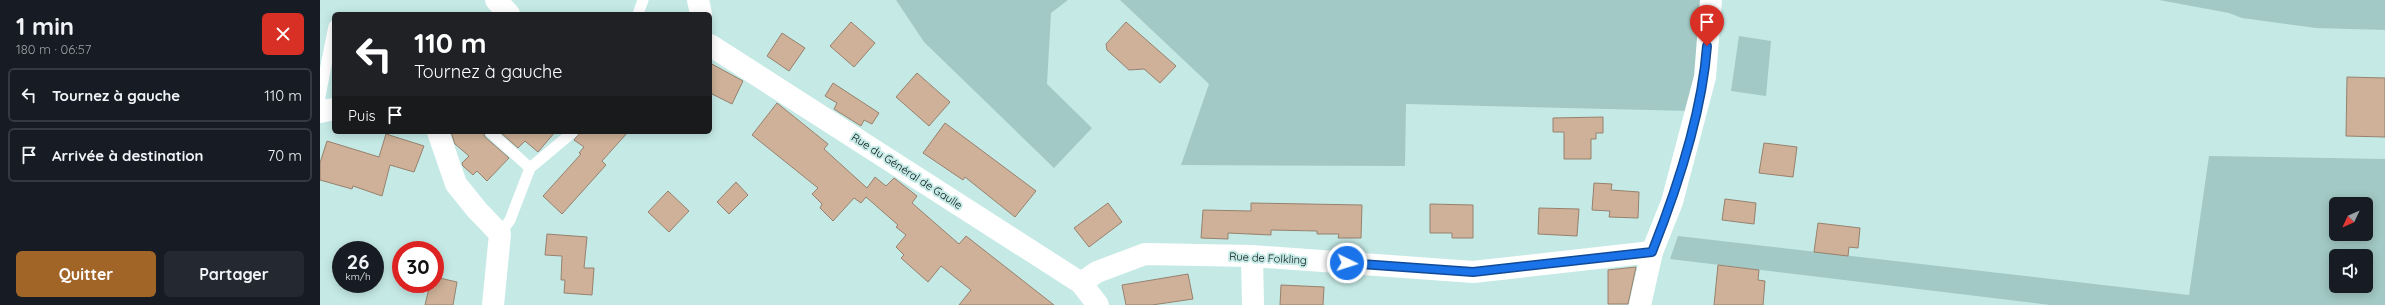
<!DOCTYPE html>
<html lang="fr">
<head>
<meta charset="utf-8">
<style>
  body { margin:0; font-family:Quicksand,sans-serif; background:#242831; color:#f1f3f6; height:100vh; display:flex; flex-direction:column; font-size:15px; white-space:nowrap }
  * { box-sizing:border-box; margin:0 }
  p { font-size:13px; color:#9ea1a6 }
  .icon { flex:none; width:22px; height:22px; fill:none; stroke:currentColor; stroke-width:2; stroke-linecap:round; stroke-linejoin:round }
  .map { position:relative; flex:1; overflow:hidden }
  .sheet { display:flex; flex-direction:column; background:#171b24; width:320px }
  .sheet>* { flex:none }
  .top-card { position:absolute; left:12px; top:12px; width:380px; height:122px; border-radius:6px; box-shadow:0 2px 10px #0003; background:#202124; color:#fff; overflow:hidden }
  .needle { width:26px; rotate:226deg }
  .buttons { position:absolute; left:2009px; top:197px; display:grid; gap:8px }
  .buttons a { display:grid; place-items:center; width:44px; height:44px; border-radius:6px; background:#171b24; box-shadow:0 2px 10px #0003; font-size:20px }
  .speed { position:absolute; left:12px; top:241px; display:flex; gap:8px; font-size:20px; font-weight:700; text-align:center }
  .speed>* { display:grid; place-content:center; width:52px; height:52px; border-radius:50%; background:#171b24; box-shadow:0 2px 10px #0003; line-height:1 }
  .speed small { font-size:10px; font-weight:400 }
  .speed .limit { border:6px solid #d22; background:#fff; color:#111 }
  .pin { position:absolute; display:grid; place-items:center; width:34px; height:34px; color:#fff; margin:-41px -17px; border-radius:50% 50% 50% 0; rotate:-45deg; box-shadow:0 0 4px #0007 }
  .pin .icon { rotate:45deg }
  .me { position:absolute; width:44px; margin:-22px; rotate:94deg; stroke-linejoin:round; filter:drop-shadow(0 0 3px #0008) }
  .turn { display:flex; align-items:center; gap:14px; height:84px; padding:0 16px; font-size:18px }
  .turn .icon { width:52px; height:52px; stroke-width:2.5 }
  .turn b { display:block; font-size:28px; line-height:34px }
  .then { display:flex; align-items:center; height:38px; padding:0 16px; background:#0003; gap:8px; font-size:15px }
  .round { display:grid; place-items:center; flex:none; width:42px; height:42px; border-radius:6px; background:#242831 }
  .overview { display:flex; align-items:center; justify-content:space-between; height:68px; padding:0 16px }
  h1 { font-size:24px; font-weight:800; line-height:30px }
  .cta { display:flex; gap:8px; margin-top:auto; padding:8px 16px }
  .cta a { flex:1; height:46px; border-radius:6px; background:#a16528; color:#fff; font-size:16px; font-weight:800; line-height:46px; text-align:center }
  .cta a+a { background:#242831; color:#f1f3f6 }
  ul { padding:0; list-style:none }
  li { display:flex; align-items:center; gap:12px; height:54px; margin:0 8px 6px; padding:0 8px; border:2px solid #363941; border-radius:6px }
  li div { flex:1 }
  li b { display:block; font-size:15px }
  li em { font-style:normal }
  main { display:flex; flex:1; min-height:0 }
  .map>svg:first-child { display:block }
  .green { fill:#a2c9c5; fill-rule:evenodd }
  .building { fill:#ceb198; stroke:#97816e }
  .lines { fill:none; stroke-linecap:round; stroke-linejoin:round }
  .service { stroke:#fff; stroke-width:11 }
  .minor { stroke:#fff; stroke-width:22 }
  .route-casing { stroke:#114b97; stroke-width:10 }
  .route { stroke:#1a73e8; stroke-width:7 }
  .labels { text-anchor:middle; stroke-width:4; stroke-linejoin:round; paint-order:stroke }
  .street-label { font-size:11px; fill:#051211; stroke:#c5eae6 }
</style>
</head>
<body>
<main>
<section class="sheet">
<div class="overview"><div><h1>1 min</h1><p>180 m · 06:57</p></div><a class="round" style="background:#d93025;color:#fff"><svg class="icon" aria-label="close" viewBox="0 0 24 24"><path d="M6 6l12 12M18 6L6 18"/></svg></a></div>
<ul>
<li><svg class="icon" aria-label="left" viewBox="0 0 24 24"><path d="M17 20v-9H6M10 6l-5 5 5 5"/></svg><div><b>Tournez à gauche</b></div><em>110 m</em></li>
<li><svg class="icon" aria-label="arrive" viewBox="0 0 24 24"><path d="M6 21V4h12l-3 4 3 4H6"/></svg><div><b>Arrivée à destination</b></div><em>70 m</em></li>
</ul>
<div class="cta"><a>Quitter</a><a>Partager</a></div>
</section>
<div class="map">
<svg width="2065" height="305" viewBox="0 0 2065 305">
  <rect width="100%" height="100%" fill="#c5eae6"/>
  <g class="green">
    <path d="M576 0H748L731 13 727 84 772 128 734 168 604 42Z"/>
    <path d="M800 0H1385L1371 111 1086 104 1085 166 861 165 889 84Z"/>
    <path d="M1839 0H2065V30L1996 28 1922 18 1909 13Z"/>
    <path d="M1419 36 1451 41 1446 96 1411 91Z"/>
    <path d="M1889 156 2065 159V305H1730L1350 259 1358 236 1869 295ZM2016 204H2046V234H2016ZM2016 256H2046V286H2016Z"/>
  </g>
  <g class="building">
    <path d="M531 22 555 43 534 67 510 46Z"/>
    <path d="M806 22 856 66 840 83 824 69 809 70 787 50 786 44Z"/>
    <path d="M462 33 485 48 469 71 447 56Z"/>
    <path d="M390 63 423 81 412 104 390 93Z"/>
    <path d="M597 73 630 102 609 126 576 97Z"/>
    <path d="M2027 77 2065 78V137L2026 136Z"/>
    <path d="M513 83 559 113 552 124 544 120 541 126 514 109 517 103 505 96Z"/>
    <path d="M457 103 508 144 504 149 547 188 555 177 566 186 574 178 597 196 592 203 639 244 646 236 734 305H639L651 290 621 266 608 282 581 258 584 255 576 247 586 235 576 227 578 225 546 197 541 203 534 198 513 221 500 208 502 204 492 194 498 188 432 135Z"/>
    <path d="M1283 117V133H1276V139H1271V159H1244V132H1233V118Z"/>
    <path d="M625 123 716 191 695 217 645 177 643 180 603 153Z"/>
    <path d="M131 132H163L165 137 189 158 167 181 157 171 153 175 143 166 142 163 149 156 135 144Z"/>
    <path d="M180 132H235L218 152 205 141 198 148Z"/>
    <path d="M260 132H308L282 161 286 165 242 214 223 196 261 154 259 153 264 147 254 140Z"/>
    <path d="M66 134 104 146 94 172 70 165 62 196 33 186 32 189 0 180V163L7 141 59 157Z"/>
    <path d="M1444 143 1477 147 1473 177 1439 173Z"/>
    <path d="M416 182 428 195 409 214 397 202Z"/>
    <path d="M1274 183 1292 184 1291 190 1319 192 1318 218 1289 217 1290 211 1272 210Z"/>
    <path d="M348 191 369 211 349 232 328 212Z"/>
    <path d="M1405 199 1436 203 1434 224 1402 220Z"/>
    <path d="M788 203 802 222 769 247 754 228Z"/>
    <path d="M931 203 1042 205 1041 238H1018L1019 234H997V231L951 230V235L908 233V239L881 238 883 210 931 211Z"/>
    <path d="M1110 204 1153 205V238H1132V233H1110Z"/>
    <path d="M1219 208 1259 209 1257 236 1218 234Z"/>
    <path d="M1498 223 1540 228 1538 248 1529 247 1528 256 1494 252Z"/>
    <path d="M227 234 267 237 264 268H274L272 295 244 293 245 280H241L242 256 225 255Z"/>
    <path d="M1398 265 1439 270 1438 280 1445 281 1443 305H1394Z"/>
    <path d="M1316 267 1308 304H1288V270Z"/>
    <path d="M868 274 873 299 832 305H806L802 285Z"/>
    <path d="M115 277 137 282 133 305H105L110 284H115Z"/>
    <path d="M961 285 1004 287 1003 305H960Z"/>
  </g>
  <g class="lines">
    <g class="service">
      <path d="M318 14 323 0"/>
      <path d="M0 112V96L14 26"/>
      <path d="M170 132 210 168"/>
      <path d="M180 234 190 220 210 168 253 132"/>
    </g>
    <g class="minor">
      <path d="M176 0 189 14"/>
      <path d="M378 0 381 14"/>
      <path d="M390 45 761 283 778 305"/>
      <path d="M0 112 14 109"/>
      <path d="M118 132 136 184 157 210 180 234 173 305"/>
      <path d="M932 256 933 305"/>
      <path d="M761 283 777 272 825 254 932 256 1153 272 1332 252"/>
      <path d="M1320 305 1332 252 1352 202 1385 77 1391 0"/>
    </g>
  </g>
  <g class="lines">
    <defs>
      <path id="route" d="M1027 263 1153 272 1332 252C1357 189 1382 114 1387 46"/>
    </defs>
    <use href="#route" class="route-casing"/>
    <use href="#route" class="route"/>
  </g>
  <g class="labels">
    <g class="street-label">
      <text transform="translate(587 171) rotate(33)" y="4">Rue du Général de Gaulle</text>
      <text transform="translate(948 258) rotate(3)" y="4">Rue de Folkling</text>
    </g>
  </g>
</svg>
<div class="buttons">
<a><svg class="needle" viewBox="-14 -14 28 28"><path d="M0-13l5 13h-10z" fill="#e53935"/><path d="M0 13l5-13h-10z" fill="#9ea1a6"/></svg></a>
<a><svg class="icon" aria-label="sound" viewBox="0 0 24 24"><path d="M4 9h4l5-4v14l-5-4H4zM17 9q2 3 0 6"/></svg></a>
</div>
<div class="speed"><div>26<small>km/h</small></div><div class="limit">30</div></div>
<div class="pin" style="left:1387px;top:46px;background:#d93025"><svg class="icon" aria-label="arrive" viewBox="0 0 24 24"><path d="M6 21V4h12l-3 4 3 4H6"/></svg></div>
<svg class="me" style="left:1027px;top:263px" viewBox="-20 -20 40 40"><circle r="17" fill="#1a73e8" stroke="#fff" stroke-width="3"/><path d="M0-11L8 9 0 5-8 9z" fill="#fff"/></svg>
<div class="top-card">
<div class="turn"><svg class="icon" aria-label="left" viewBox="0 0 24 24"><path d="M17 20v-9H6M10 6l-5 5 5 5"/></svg><div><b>110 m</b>Tournez à gauche</div></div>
<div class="then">Puis<svg class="icon" aria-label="arrive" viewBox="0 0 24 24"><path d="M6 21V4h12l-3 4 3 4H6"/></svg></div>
</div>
</div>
</main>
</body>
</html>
